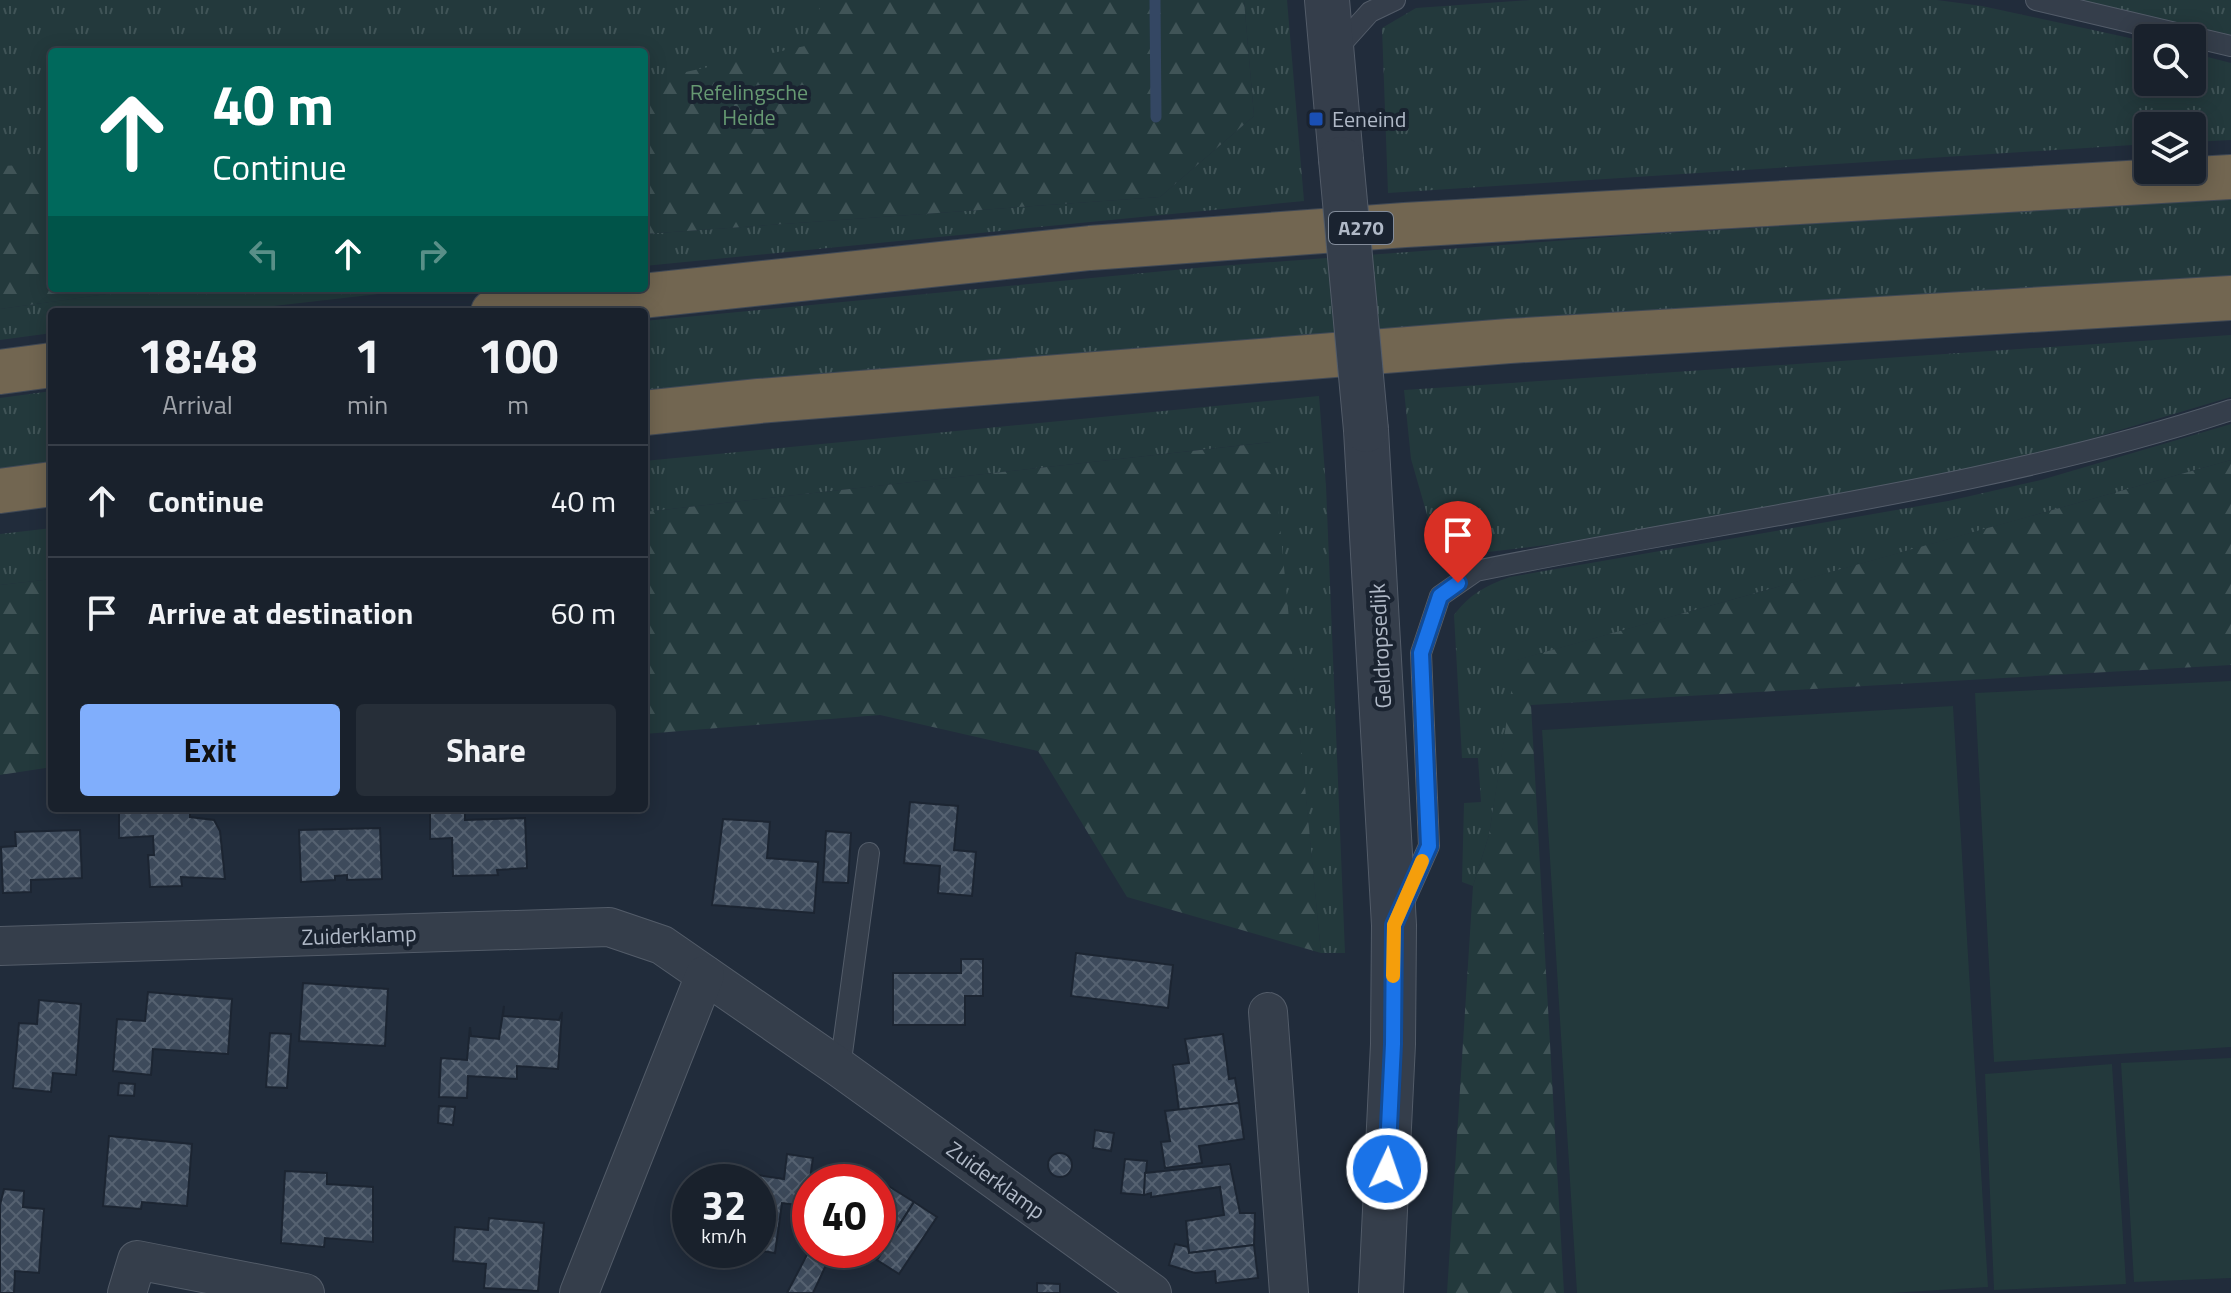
<!DOCTYPE html>
<html lang="en">
<head>
<meta charset="utf-8">
<style>
  body { margin:0; font-family:"Titillium Web",sans-serif; background:#262e38; color:#f1f3f6; height:100vh; display:flex; flex-direction:column; font-size:30px; white-space:nowrap }
  * { box-sizing:border-box; margin:0 }
  p { font-size:26px; color:#9fa3a9 }
  .icon { flex:none; width:44px; height:44px; fill:none; stroke:currentColor; stroke-width:2; stroke-linecap:round; stroke-linejoin:round }
  .map { position:relative; flex:1; overflow:hidden }
  .sheet { position:absolute; left:48px; top:308px; width:600px; height:504px; display:flex; flex-direction:column; background:#19212c; border-radius:8px; box-shadow:0 4px 20px #0003,0 0 0 2px #373e48 }
  .sheet>* { flex:none }
  .hud { position:absolute; left:48px; top:48px; width:600px; height:244px; border-radius:8px; box-shadow:0 4px 20px #0003,0 0 0 2px #373e48; background:#00695c; color:#fff; overflow:hidden }
  .buttons { position:absolute; left:2134px; top:24px; display:grid; gap:16px }
  .buttons a { display:grid; place-items:center; width:72px; height:72px; border-radius:8px; background:#19212c; box-shadow:0 4px 20px #0003,0 0 0 2px #373e48; font-size:40px }
  .speed { position:absolute; left:672px; top:1164px; display:flex; gap:16px; font-size:40px; font-weight:700; text-align:center }
  .speed>* { display:grid; place-content:center; width:104px; height:104px; border-radius:50%; background:#19212c; box-shadow:0 4px 20px #0003,0 0 0 2px #373e48; line-height:1 }
  .speed small { font-size:20px; font-weight:400 }
  .speed .limit { border:12px solid #d22; background:#fff; color:#111 }
  .pin { position:absolute; display:grid; place-items:center; width:68px; height:68px; color:#fff; margin:-82px -34px; border-radius:50% 50% 50% 0; rotate:-45deg; box-shadow:0 0 8px #0007 }
  .pin .icon { rotate:45deg }
  .me { position:absolute; width:88px; margin:-44px; rotate:3deg; stroke-linejoin:round; filter:drop-shadow(0 0 6px #0008) }
  .turn { display:flex; align-items:center; gap:28px; height:168px; padding:0 32px; font-size:36px }
  .turn .icon { width:104px; height:104px; stroke-width:2.5 }
  .turn b { display:block; font-size:56px; line-height:68px }
  .lanes { display:flex; align-items:center; height:76px; padding:0 32px; background:#0003; justify-content:center; gap:40px; direction:ltr }
  .lanes .off { opacity:.35 }
  .eta { display:flex; justify-content:space-evenly; align-items:center; height:136px; text-align:center }
  .eta b { font-size:48px; font-weight:700; line-height:56px }
  .primary-button { display:flex; gap:16px; margin-top:auto; padding:16px 32px }
  .primary-button a { flex:1; height:92px; border-radius:8px; background:#80aefc; color:#111; font-size:32px; font-weight:700; line-height:92px; text-align:center }
  .primary-button a+a { background:#262e38; color:#f1f3f6 }
  ul { padding:0; list-style:none }
  li { display:flex; align-items:center; gap:24px; height:112px; padding:0 32px; border-top:2px solid #373e48 }
  li div { flex:1 }
  li b { display:block; font-size:30px }
  li em { font-style:normal }
  .map>svg:first-child { display:block }
  .grass { fill:url(#grass-tufts) }
  .forest { fill:url(#forest-firs) }
  .pitch { fill:#23393c }
  .lines { fill:none; stroke-linecap:round; stroke-linejoin:round }
  .stream { stroke:#344763; stroke-width:11 }
  .building { fill:url(#building-cross-hatch); stroke:#1c2532; stroke-width:2 }
  .service-casing { stroke:#535c69; stroke-width:22 }
  .minor-casing { stroke:#535c69; stroke-width:40 }
  .tertiary-casing { stroke:#535c69; stroke-width:46 }
  .motorway-casing { stroke:#404956; stroke-width:46 }
  .service { stroke:#353e4b; stroke-width:20 }
  .minor { stroke:#353e4b; stroke-width:38 }
  .tertiary { stroke:#353e4b; stroke-width:44 }
  .motorway { stroke:#726651; stroke-width:44 }
  .tertiary-bridge-casing { stroke:#535c69; stroke-width:46; stroke-linecap:butt }
  .tertiary-bridge { stroke:#353e4b; stroke-width:44 }
  .route-casing { stroke:#114b97; stroke-width:20 }
  .route { stroke:#1a73e8; stroke-width:14 }
  .slow { stroke:#f59e0b; stroke-width:14 }
  .transit-dot { fill:#1a4fb4; stroke:#1a2330; stroke-width:3 }
  .labels { text-anchor:middle; stroke-width:8; stroke-linejoin:round; paint-order:stroke }
  .shield { fill:#1a2330; stroke:#838c9a; stroke-width:2 }
  .shield-label { font-size:20px; font-weight:bold; fill:#b0b9c7 }
  .park-label { font-size:22px; fill:#669972; stroke:#1a2330 }
  .poi-label { font-size:22px; fill:#b0b9c7; stroke:#1a2330; text-anchor:start }
  .street-label { font-size:22px; fill:#b0b9c7; stroke:#1a2330 }
</style>
</head>
<body>
<div class="map">
<svg width="2231" height="1293" viewBox="0 0 2231 1293">
  <defs>
    <pattern id="grass-tufts" width="24" height="20" patternUnits="userSpaceOnUse" patternTransform="scale(2)"><rect width="24" height="20" fill="#23393c"/><path d="M3 7l-1-3M5 7V3M7 7l1-3M15 17l-1-3M17 17v-4M19 17l1-3" fill="none" stroke="#405457"/></pattern>
    <pattern id="forest-firs" width="22" height="20" patternUnits="userSpaceOnUse" patternTransform="scale(2)"><rect width="22" height="20" fill="#23393c"/><path d="M5 1l3.5 6h-7zM16 11l3.5 6h-7z" fill="#405457"/></pattern>
    <pattern id="building-cross-hatch" width="8" height="8" patternUnits="userSpaceOnUse" patternTransform="scale(2)"><rect width="8" height="8" fill="#3d4a5b"/><path d="M0 0l8 8M0 8l8-8" fill="none" stroke="#566271"/></pattern>
  </defs>
  <rect width="100%" height="100%" fill="#212c3b"/>
  <g class="grass">
    <path d="M0 0H1128L644 224V52H52V288L0 304Z"/>
    <path d="M1244 0H1287L1304 201 644 266V234L1160 197 1254 116Z"/>
    <path d="M1530 0H1937L1982 6 2148 42V82H2192V53L2231 63V140L2192 142V126H2148V144L1388 193 1382 28 1416 8Z"/>
    <path d="M2081 0H2231V35Z"/>
    <path d="M2231 198V277C1701 303 1173 353 644 399V321L1206 267 1623 236Z"/>
    <path d="M149 288H431L222 312H52V333L0 340V309Z"/>
    <path d="M2231 335V397L2036 455 1931 479 1555 544 1463 555 1441 563 1411 459 1404 390Z"/>
    <path d="M52 391V468L0 474V398Z"/>
    <path d="M1319 396 1326 486 1345 953H1321L1271 442 644 512V461Z"/>
    <path d="M2231 424V460L1517 660 1489 835 1473 886 1462 882 1464 803 1481 802 1478 758H1462L1454 615C1470 594 1485 586 1510 577L1948 501 2041 480Z"/>
    <path d="M52 528V579L0 585V534Z"/>
  </g>
  <g class="forest">
    <path d="M823 0H1244L1254 116 1160 197 644 234V81L805 46Z"/>
    <path d="M52 164V288H149L0 309V166Z"/>
    <path d="M1272 442 1321 953 1127 897 1038 751 880 715 644 734V512Z"/>
    <path d="M2231 460V665L1531 705 1564 1293H1447L1473 886 1489 835 1516 660Z"/>
    <path d="M52 579V767L0 775V585Z"/>
  </g>
  <g class="pitch">
    <path d="M2231 681V1047L1994 1062 1975 693Z"/>
    <path d="M1953 706 1988 1287 1891 1293H1577L1542 730Z"/>
    <path d="M2231 1058V1278L2134 1282 2121 1063Z"/>
    <path d="M2112 1064 2126 1284 1994 1290 1985 1074Z"/>
  </g>
  <g class="lines">
    <path class="stream" d="M1155 0 1156 117"/>
  </g>
  <g class="building">
    <path d="M910 802 958 806 954 850 976 852 972 896 938 893 940 866 904 863Z"/>
    <path d="M119 808 190 809V817L214 820 220 831 225 879 181 877 182 886 150 887 148 855H154L153 836 119 838Z"/>
    <path d="M430 808H465V820L525 818 527 868 497 870 498 875 453 876 452 838 430 839Z"/>
    <path d="M723 819 770 822 767 858 818 862 814 913 712 905Z"/>
    <path d="M380 828 382 879 347 880V875L335 876V880L301 882 299 830Z"/>
    <path d="M80 830 82 878 31 880V892L3 893 1 847 16 846 15 832Z"/>
    <path d="M826 831 851 833 848 883 823 882Z"/>
    <path d="M1076 953 1173 965 1168 1008 1071 996Z"/>
    <path d="M961 959H983V996H965V1025H893V973H961Z"/>
    <path d="M303 983 388 989 385 1046 299 1041Z"/>
    <path d="M148 992 232 999 228 1054 153 1049 151 1075 113 1071 117 1019 145 1021Z"/>
    <path d="M39 1000 81 1004 76 1075 53 1073 51 1092 13 1088 19 1023 37 1024Z"/>
    <path d="M504 1006 503 1016 559 1020 562 1012 558 1069 517 1066V1079L468 1076 467 1098 439 1097 441 1058 467 1060 470 1027 471 1036 499 1039Z"/>
    <path d="M270 1033 291 1034 287 1088 266 1087Z"/>
    <path d="M1223 1034 1229 1079 1235 1078 1239 1103 1179 1111 1173 1065 1189 1063 1185 1039Z"/>
    <path d="M119 1083 135 1084 134 1096 118 1095Z"/>
    <path d="M1239 1103 1244 1139 1199 1146 1202 1163 1165 1168 1161 1142 1170 1141 1165 1111Z"/>
    <path d="M439 1106 455 1107 453 1125 438 1123Z"/>
    <path d="M1095 1130 1114 1133 1111 1151 1093 1148Z"/>
    <path d="M109 1136 192 1144 187 1206 142 1202 141 1209 103 1206Z"/>
    <circle cx="1060" cy="1165" r="12"/>
    <path d="M787 1154 813 1158 806 1206 782 1203 775 1253 756 1250 758 1182H721L723 1170 784 1179Z"/>
    <path d="M1125 1159 1147 1161 1144 1195 1121 1193Z"/>
    <path d="M1230 1164 1240 1213H1255L1254 1245 1189 1253 1186 1221 1224 1215 1220 1187 1151 1197V1193L1144 1195 1145 1173Z"/>
    <path d="M285 1171 327 1173V1184L373 1187V1242L325 1238 324 1247 281 1243Z"/>
    <path d="M874 1177 914 1202 877 1260 860 1250H878V1182H871Z"/>
    <path d="M4 1189 24 1191 23 1207 44 1209 39 1273 15 1271 14 1293H0V1205Z"/>
    <path d="M914 1202 937 1217 899 1274 877 1260Z"/>
    <path d="M489 1218 544 1223 538 1291 484 1288 486 1264 453 1261 455 1227 488 1230Z"/>
    <path d="M1175 1244 1188 1247 1189 1253 1254 1245 1258 1278 1216 1283 1215 1271 1195 1273 1169 1265Z"/>
    <path d="M810 1249 833 1250 813 1293H787Z"/>
    <path d="M1037 1283 1060 1284V1293H1037Z"/>
  </g>
  <g class="lines">
    <defs>
      <g id="service">
        <path d="M2036 0 2231 46"/>
        <path d="M1335 51 1370 12 1395 0"/>
        <path d="M1404 902 1429 846 1421 653 1440 596 1476 571C1729 519 1985 490 2231 410"/>
        <path d="M840 1068 869 853"/>
      </g>
      <g id="minor">
        <path d="M0 946 609 927 662 945 840 1068 1152 1293"/>
        <path d="M1268 1012 1289 1293"/>
        <path d="M127 1293 137 1260 305 1293"/>
        <path d="M579 1293 705 975"/>
      </g>
      <g id="tertiary">
        <path d="M1327 0 1341 159"/>
        <path d="M1366 430 1394 925 1393 1044 1381 1293"/>
      </g>
      <g id="motorway">
        <path d="M493 312 1090 248 1405 225 2231 177"/>
        <path d="M0 372 52 365"/>
        <path d="M644 413 759 401 1509 341 2231 298"/>
        <path d="M0 491 52 484"/>
      </g>
    </defs>
    <use href="#service" class="service-casing"/>
    <use href="#minor" class="minor-casing"/>
    <use href="#tertiary" class="tertiary-casing"/>
    <use href="#motorway" class="motorway-casing"/>
    <use href="#service" class="service"/>
    <use href="#minor" class="minor"/>
    <use href="#tertiary" class="tertiary"/>
    <use href="#motorway" class="motorway"/>
    <defs>
      <path id="tertiary-bridge" d="M1341 159 1366 430"/>
    </defs>
    <use href="#tertiary-bridge" class="tertiary-bridge-casing"/>
    <use href="#tertiary-bridge" class="tertiary-bridge"/>
  </g>
  <g class="lines">
    <defs>
      <path id="route" d="M1387 1169 1393 1044 1394 925 1429 846 1421 653 1440 596 1458 583"/>
    </defs>
    <use href="#route" class="route-casing"/>
    <use href="#route" class="route"/>
    <path class="slow" d="M1393 976 1394 925 1422 861"/>
  </g>
  <rect class="transit-dot" x="1308" y="111" width="16" height="16" rx="4"/>
  <g class="labels">
    <rect class="shield" x="1329" y="212" width="64" height="32" rx="6"/>
    <g class="shield-label">
      <text x="1361" y="235">A270</text>
    </g>
    <g class="park-label">
      <text x="749" y="100">Refelingsche<tspan x="749" dy="25">Heide</tspan></text>
    </g>
    <g class="poi-label">
      <text x="1332" y="127">Eeneind</text>
    </g>
    <g class="street-label">
      <text transform="translate(1380 646) rotate(-93)" y="8">Geldropsedijk</text>
      <text transform="translate(359 935) rotate(-2)" y="8">Zuiderklamp</text>
      <text transform="translate(996 1180) rotate(36)" y="8">Zuiderklamp</text>
    </g>
  </g>
</svg>
<div class="buttons">
<a><svg class="icon" aria-label="search" viewBox="0 0 24 24"><circle cx="10" cy="10" r="6"/><path d="M15 15l6 6"/></svg></a>
<a><svg class="icon" aria-label="layers" viewBox="0 0 24 24"><path d="M12 4l9 5-9 5-9-5zM3 14l9 5 9-5"/></svg></a>
</div>
<div class="speed"><div>32<small>km/h</small></div><div class="limit">40</div></div>
<div class="pin" style="left:1458px;top:583px;background:#d93025"><svg class="icon" aria-label="arrive" viewBox="0 0 24 24"><path d="M6 21V4h12l-3 4 3 4H6"/></svg></div>
<svg class="me" style="left:1387px;top:1169px" viewBox="-20 -20 40 40"><circle r="17" fill="#1a73e8" stroke="#fff" stroke-width="3"/><path d="M0-11L8 9 0 5-8 9z" fill="#fff"/></svg>
<div class="hud">
<div class="turn"><svg class="icon" aria-label="ahead" viewBox="0 0 24 24"><path d="M12 20V5M6 11l6-6 6 6"/></svg><div><b>40 m</b>Continue</div></div>
<div class="lanes"><svg class="icon off" aria-label="left" viewBox="0 0 24 24"><path d="M17 20v-9H6M10 6l-5 5 5 5"/></svg><svg class="icon" aria-label="ahead" viewBox="0 0 24 24"><path d="M12 20V5M6 11l6-6 6 6"/></svg><svg class="icon off" aria-label="right" viewBox="0 0 24 24"><path d="M7 20v-9h11M14 6l5 5-5 5"/></svg></div>
</div>
<section class="sheet">
<div class="eta">
<div><b>18:48</b><p>Arrival</p></div>
<div><b>1</b><p>min</p></div>
<div><b>100</b><p>m</p></div>
</div>
<ul>
<li><svg class="icon" aria-label="ahead" viewBox="0 0 24 24"><path d="M12 20V5M6 11l6-6 6 6"/></svg><div><b>Continue</b></div><em>40 m</em></li>
<li><svg class="icon" aria-label="arrive" viewBox="0 0 24 24"><path d="M6 21V4h12l-3 4 3 4H6"/></svg><div><b>Arrive at destination</b></div><em>60 m</em></li>
</ul>
<div class="primary-button"><a>Exit</a><a>Share</a></div>
</section>
</div>
</body>
</html>
